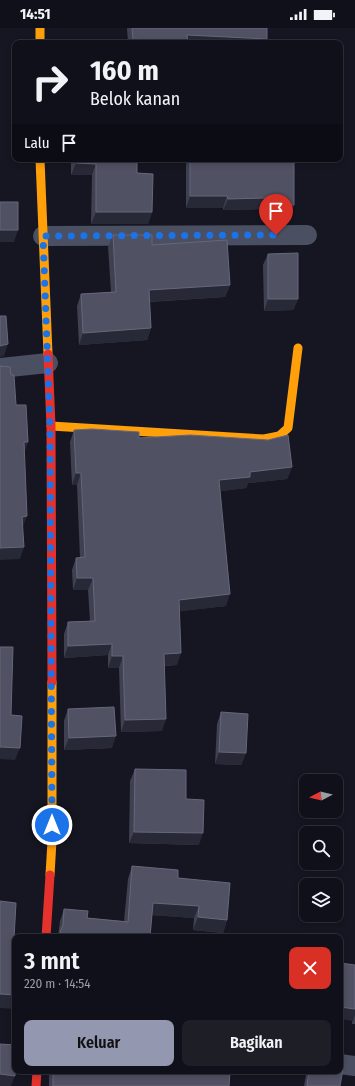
<!DOCTYPE html>
<html lang="id">
<head>
<meta charset="utf-8">
<style>
  body { margin:0; font-family:"Fira Sans Condensed",sans-serif; background:#1e1e27; color:#f1f3f6; height:100vh; display:flex; flex-direction:column; font-size:15px; white-space:nowrap }
  * { box-sizing:border-box; margin:0 }
  p { font-size:13px; color:#9c9da2 }
  .icon { flex:none; width:22px; height:22px; fill:none; stroke:currentColor; stroke-width:2; stroke-linecap:round; stroke-linejoin:round }
  .map { position:relative; flex:1; overflow:hidden }
  .panel { position:absolute; left:12px; top:906px; width:331px; height:140px; display:flex; flex-direction:column; background:#10101a; border-radius:8px; box-shadow:0 2px 6px #0003,0 0 0 1px #303039 }
  .panel>* { flex:none }
  .banner { position:absolute; left:12px; top:12px; width:331px; height:122px; border-radius:8px; box-shadow:0 2px 6px #0003,0 0 0 1px #303039; background:#10101a; color:#f1f3f6; overflow:hidden }
  .needle { width:26px; rotate:263deg }
  .fabs { position:absolute; left:299px; top:746px; display:grid; gap:8px }
  .fabs a { display:grid; place-items:center; width:44px; height:44px; border-radius:8px; background:#10101a; box-shadow:0 2px 6px #0003,0 0 0 1px #303039; font-size:20px }
  .pin { position:absolute; display:grid; place-items:center; width:34px; height:34px; color:#fff; margin:-41px -17px; border-radius:50% 50% 50% 0; rotate:-45deg; box-shadow:0 0 4px #0007 }
  .pin .icon { rotate:45deg }
  .me { position:absolute; width:44px; margin:-22px; rotate:0deg; stroke-linejoin:round; filter:drop-shadow(0 0 3px #0008) }
  .turn { display:flex; align-items:center; gap:14px; height:84px; padding:0 12px; font-size:18px }
  .turn .icon { width:52px; height:52px; stroke-width:2.5 }
  .turn b { display:block; font-size:28px; line-height:34px }
  .then { display:flex; align-items:center; height:38px; padding:0 12px; background:#0003; gap:8px; font-size:15px }
  .round { display:grid; place-items:center; flex:none; width:42px; height:42px; border-radius:8px; background:#1e1e27 }
  .summary { display:flex; align-items:center; justify-content:space-between; height:68px; padding:0 12px }
  h1 { font-size:24px; font-weight:600; line-height:30px }
  .button { display:flex; gap:8px; margin-top:auto; padding:8px 12px }
  .button a { flex:1; height:46px; border-radius:8px; background:#9497b0; color:#111; font-size:16px; font-weight:600; line-height:46px; text-align:center }
  .button a+a { background:#1e1e27; color:#f1f3f6 }
  .status { display:flex; justify-content:space-between; align-items:center; height:28px; padding:0 20px; background:#10101a; direction:ltr }
  .status svg { height:11px; fill:currentColor }
  .map>svg:first-child { display:block }
  .lines { fill:none; stroke-linecap:round; stroke-linejoin:round }
  .street { stroke:#4b4f62; stroke-width:20 }
  .slow { stroke:#ff9f0a; stroke-width:9 }
  .jam { stroke:#e5322d; stroke-width:9 }
  .wall { fill:#3f4151 }
  .shaded-wall { fill:#282936 }
  .building { fill:#505163; stroke:#65677c }
  .route { stroke:#1a73e8; stroke-width:7; stroke-dasharray:0 12.6 }
</style>
</head>
<body>
<div class="status"><b>14:51</b><svg viewBox="0 0 49 12"><path d="M0 12V9h3v3zM5 12V6h3v6zM10 12V3h3v9zM15 12V0h3v12zM26 1h20v11H26zM47 4h2v5h-2z"/></svg></div>
<div class="map">
<svg width="355" height="1058" viewBox="0 0 355 1058">
  <rect width="100%" height="100%" fill="#161622"/>
  <g class="lines">
    <g class="street">
      <path d="M43 208 307 207"/>
      <path d="M0 340 48 335"/>
      <path d="M340 1036 355 1038"/>
    </g>
    <g class="slow">
      <path d="M40 0V15"/>
      <path d="M40 131 48 326"/>
      <path d="M51 398 264 411 279 408 288 400 298 320"/>
      <path d="M50 847 52 813V654"/>
    </g>
    <g class="jam">
      <path d="M48 326 51 398 52 654"/>
      <path d="M46 909 50 847"/>
      <path d="M36 1058 37 1043"/>
    </g>
  </g>
  <g class="wall">
    <path d="M127 0H267L266 15H128Z"/>
    <path d="M71 131H137V145L152 184 148 196H91L92 147H71Z"/>
    <path d="M188 131H294V177L290 189 261 188V181L223 182V180H186V136Z"/>
    <path d="M113 207 152 217 230 257 225 269 149 274 151 300 147 312 79 317 77 278 81 266 111 264 108 219Z"/>
    <path d="M268 226 298 271 293 282 264 283 263 237Z"/>
    <path d="M74 402 139 410 292 439 287 451 248 455 246 460 220 463 226 578 179 583 177 637 164 638 162 703 121 704 119 640H108V627L64 630V606L68 594 90 593 88 562H73L72 542 76 530H80L77 457H72L70 414Z"/>
    <path d="M68 681 112 720 64 722V693Z"/>
    <path d="M221 684 246 725 241 737 215 736 217 696Z"/>
    <path d="M135 741 186 771 199 817 129 815 130 753Z"/>
    <path d="M132 838 178 850 227 892 223 905 193 902 194 890 152 887 150 909H58L60 893 64 881 87 890 124 893 128 851Z"/>
    <path d="M355 937V996H352Z"/>
    <path d="M50 1043H230L229 1058H49V1046Z"/>
    <path d="M308 1043H340V1058H304L306 1047Z"/>
  </g>
  <g class="shaded-wall">
    <path d="M187 7 267 11 266 15H185Z"/>
    <path d="M139 11 138 15H132L133 12Z"/>
    <path d="M76 135 96 136 92 147H71Z"/>
    <path d="M190 168H227L223 180H186Z"/>
    <path d="M265 170 261 181 223 182 228 171Z"/>
    <path d="M265 177H294L290 189 261 188Z"/>
    <path d="M96 184H152L148 196H91Z"/>
    <path d="M0 202H18L14 214H0Z"/>
    <path d="M230 257 225 269 144 274 149 262Z"/>
    <path d="M268 271H298L293 282 264 283Z"/>
    <path d="M151 300 147 312 79 317 83 305Z"/>
    <path d="M8 316 4 328 0 329V318Z"/>
    <path d="M24 414H28L24 426Z"/>
    <path d="M292 439 287 451 248 455 246 460 215 464 219 452 250 444Z"/>
    <path d="M76 445H81L77 457H72Z"/>
    <path d="M27 488 22 501V489Z"/>
    <path d="M24 519 20 531 0 532V520Z"/>
    <path d="M77 550H93L88 562H73Z"/>
    <path d="M230 566 226 578 175 584 179 572Z"/>
    <path d="M112 616 108 627 64 630 68 618Z"/>
    <path d="M181 625 177 637 159 638 164 626Z"/>
    <path d="M112 628H123L119 640H108Z"/>
    <path d="M166 691 162 703 121 704 125 692Z"/>
    <path d="M116 708 112 720 64 722 69 710Z"/>
    <path d="M0 719 20 720 15 732 0 731Z"/>
    <path d="M219 724 246 725 241 737 215 736Z"/>
    <path d="M134 804 203 805 199 817 129 815Z"/>
    <path d="M153 875 199 878 194 890 148 887Z"/>
    <path d="M198 889 227 892 223 905 193 902Z"/>
    <path d="M0 966 15 967V981L0 980Z"/>
    <path d="M340 979 355 981V987L353 993 340 991Z"/>
    <path d="M0 1046 15 1048 11 1058H0Z"/>
  </g>
  <g class="building">
    <path d="M132 0H267V11L187 7 188 15H139V11L133 12Z"/>
    <path d="M76 131H137V145L153 146 152 184H96V136L76 135Z"/>
    <path d="M190 131H294V177H265V170L228 171 227 168H190Z"/>
    <rect x="0" y="174" width="18" height="28"/>
    <path d="M113 207H152V217L227 212 230 257 149 262 151 300 83 305 81 266 116 264Z"/>
    <path d="M298 225V271H268V226Z"/>
    <path d="M0 288H6L8 316 0 318Z"/>
    <path d="M0 338 10 339 11 347H14L16 377H26L28 414H24L27 488 22 489 24 519 0 520Z"/>
    <path d="M92 401 139 404V410L190 407 268 412 288 407 292 439 250 444V449L219 452 230 566 179 572 181 625 164 626 166 691 125 692 123 628H112V616L68 618V594L95 593 93 550H77L76 530 85 529 81 445H76L74 402Z"/>
    <path d="M0 619H13L11 687 22 688 20 720 0 719Z"/>
    <path d="M114 679 116 708 69 710 68 681Z"/>
    <path d="M221 684 248 686 246 725 219 724Z"/>
    <path d="M135 741 186 742V771L204 772 203 805 134 804Z"/>
    <path d="M132 838 178 842V850L230 855 227 892 198 889 199 878 153 875 150 909H60V904L63 897 64 881 88 883 87 890 128 894Z"/>
    <path d="M0 873 16 875 14 910H15V967L0 966Z"/>
    <path d="M340 935 355 937V981L340 979Z"/>
    <path d="M0 1016 15 1017V1048L0 1046Z"/>
    <path d="M340 1040 343 1041 340 1058H307L309 1043H340Z"/>
    <path d="M53 1043H230L229 1058H53Z"/>
  </g>
  <g class="lines">
    <path class="route" d="M52 797 50 398 43 208 276 207"/>
  </g>
</svg>
<div class="fabs">
<a><svg class="needle" viewBox="-14 -14 28 28"><path d="M0-13l5 13h-10z" fill="#e53935"/><path d="M0 13l5-13h-10z" fill="#9c9da2"/></svg></a>
<a><svg class="icon" aria-label="search" viewBox="0 0 24 24"><circle cx="10" cy="10" r="6"/><path d="M15 15l6 6"/></svg></a>
<a><svg class="icon" aria-label="layers" viewBox="0 0 24 24"><path d="M12 4l9 5-9 5-9-5zM3 14l9 5 9-5"/></svg></a>
</div>
<div class="pin" style="left:276px;top:207px;background:#d93025"><svg class="icon" aria-label="arrive" viewBox="0 0 24 24"><path d="M6 21V4h12l-3 4 3 4H6"/></svg></div>
<svg class="me" style="left:52px;top:797px" viewBox="-20 -20 40 40"><circle r="17" fill="#1a73e8" stroke="#fff" stroke-width="3"/><path d="M0-11L8 9 0 5-8 9z" fill="#fff"/></svg>
<div class="banner">
<div class="turn"><svg class="icon" aria-label="right" viewBox="0 0 24 24"><path d="M7 20v-9h11M14 6l5 5-5 5"/></svg><div><b>160 m</b>Belok kanan</div></div>
<div class="then">Lalu<svg class="icon" aria-label="arrive" viewBox="0 0 24 24"><path d="M6 21V4h12l-3 4 3 4H6"/></svg></div>
</div>
<section class="panel">
<div class="summary"><div><h1>3 mnt</h1><p>220 m · 14:54</p></div><a class="round" style="background:#d93025;color:#fff"><svg class="icon" aria-label="close" viewBox="0 0 24 24"><path d="M6 6l12 12M18 6L6 18"/></svg></a></div>
<div class="button"><a>Keluar</a><a>Bagikan</a></div>
</section>
</div>
</body>
</html>
